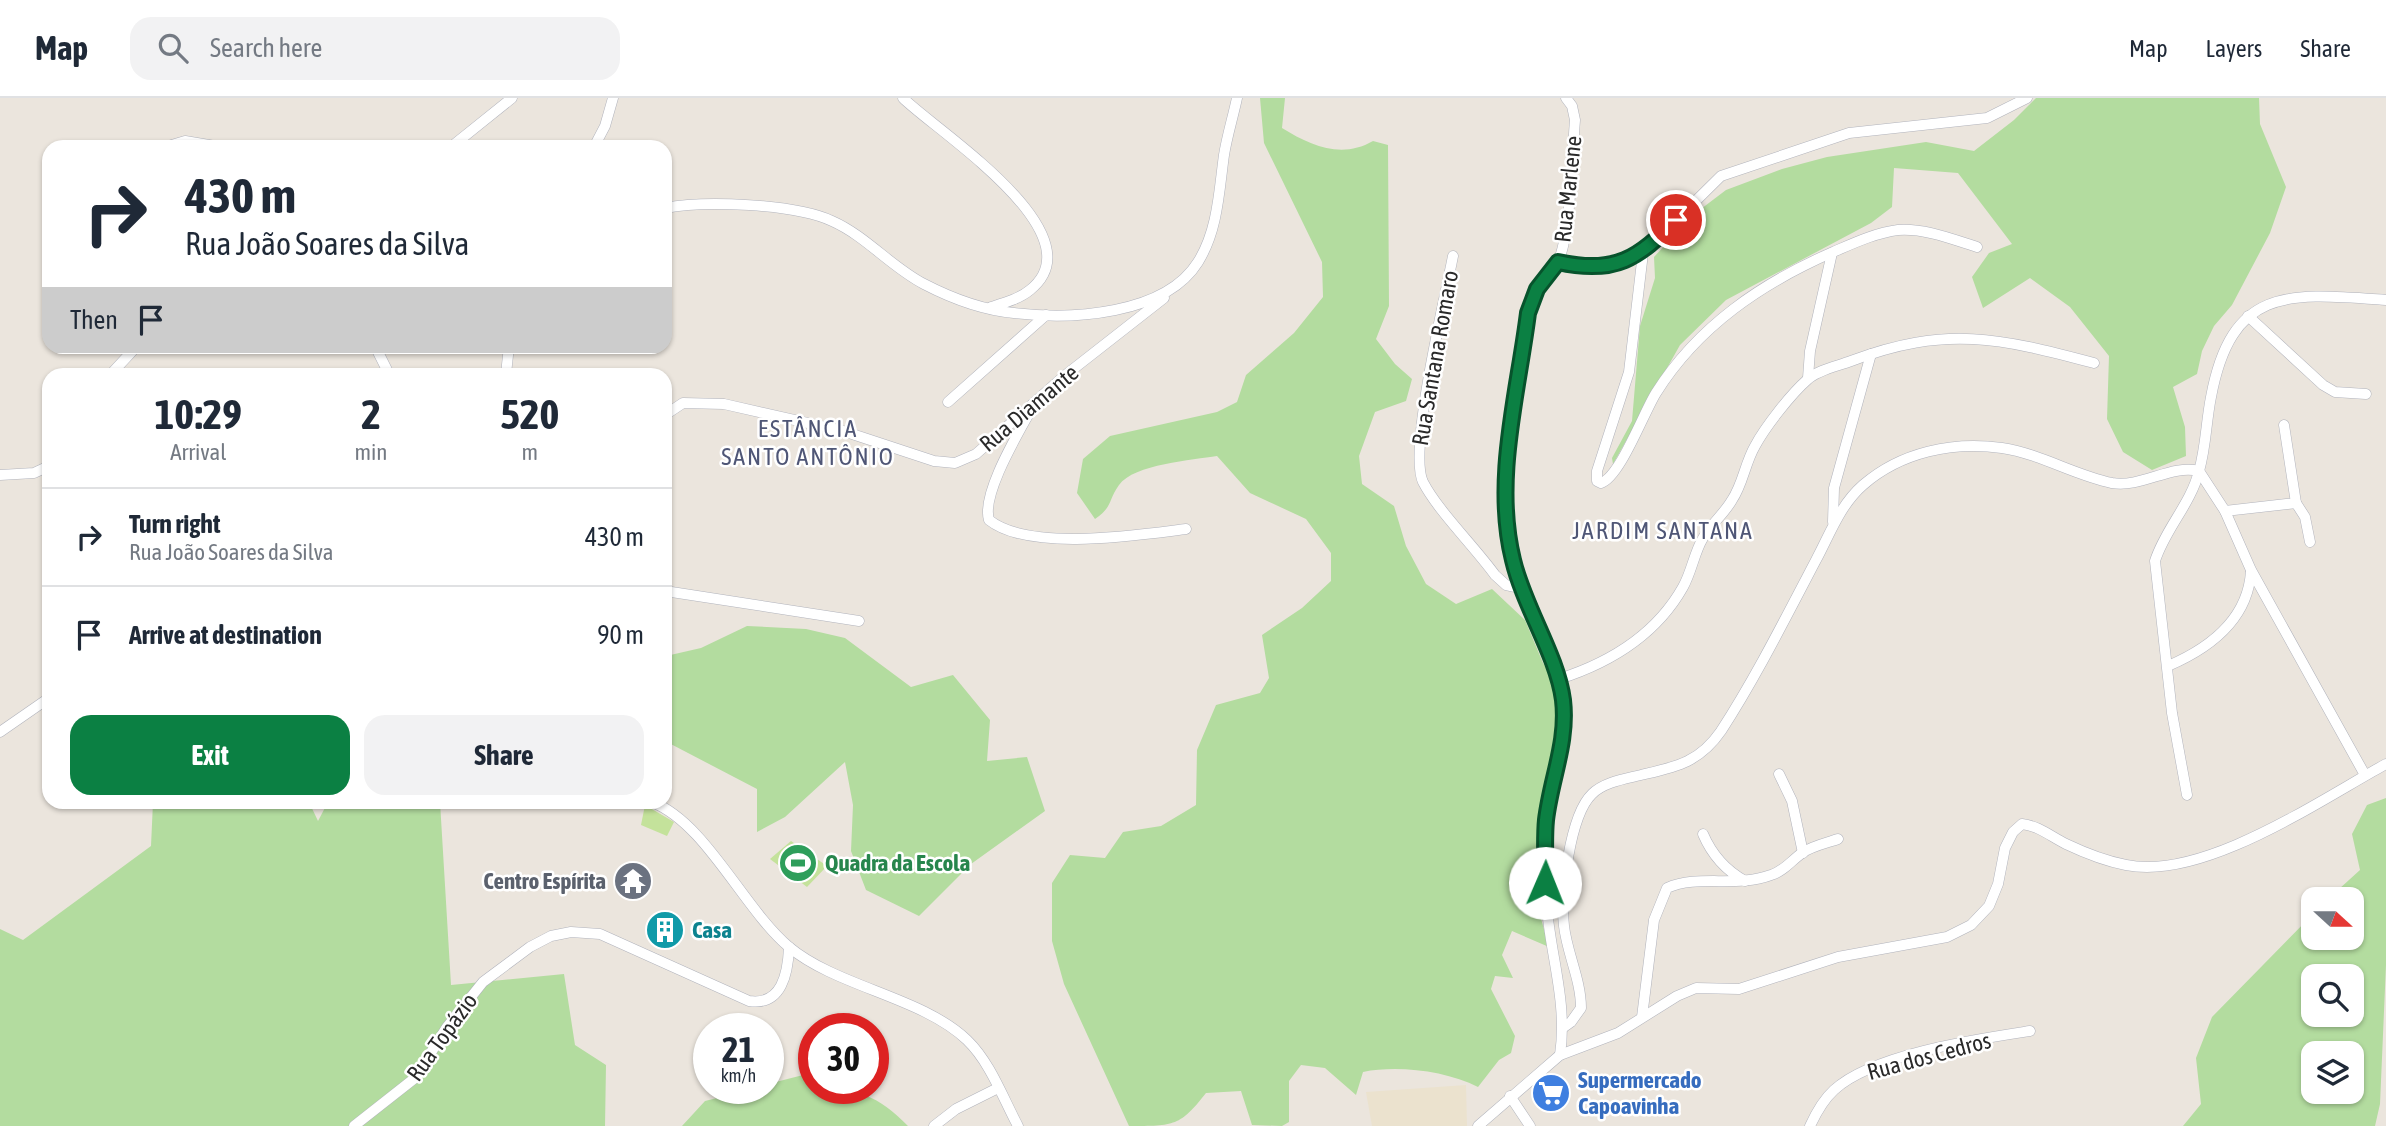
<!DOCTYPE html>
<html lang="en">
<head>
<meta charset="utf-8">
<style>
  body { margin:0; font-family:"Asap Condensed",sans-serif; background:#f2f2f3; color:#1f2937; height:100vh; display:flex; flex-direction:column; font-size:26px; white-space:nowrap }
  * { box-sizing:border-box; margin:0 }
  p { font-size:23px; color:#747a83 }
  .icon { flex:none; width:38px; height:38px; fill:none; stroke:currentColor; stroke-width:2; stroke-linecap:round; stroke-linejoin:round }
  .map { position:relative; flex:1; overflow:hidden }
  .drawer { position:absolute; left:42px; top:270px; width:630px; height:441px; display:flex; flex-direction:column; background:#fff; border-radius:21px; box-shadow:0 2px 5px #0004 }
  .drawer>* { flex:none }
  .hud { position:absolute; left:42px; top:42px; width:630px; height:214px; border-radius:21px; box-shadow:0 2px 5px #0004; background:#fff; color:#1f2937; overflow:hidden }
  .needle { width:46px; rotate:111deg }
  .fabs { position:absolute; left:2301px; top:789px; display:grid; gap:14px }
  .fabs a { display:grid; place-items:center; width:63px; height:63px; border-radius:14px; background:#fff; box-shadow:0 2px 5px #0004; font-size:35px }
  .speed { position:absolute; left:693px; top:915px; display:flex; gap:14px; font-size:35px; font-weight:700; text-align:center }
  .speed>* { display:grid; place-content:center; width:91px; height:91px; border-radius:50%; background:#fff; box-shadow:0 2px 5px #0004; line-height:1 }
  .speed small { font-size:18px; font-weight:400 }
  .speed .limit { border:10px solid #d22; background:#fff; color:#111 }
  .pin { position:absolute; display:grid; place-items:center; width:60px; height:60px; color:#fff; margin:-30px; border:4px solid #fff; border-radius:50%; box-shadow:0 2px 7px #0007 }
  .me { position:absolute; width:77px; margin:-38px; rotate:1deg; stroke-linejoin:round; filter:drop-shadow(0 0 5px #0008) }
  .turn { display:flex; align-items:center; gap:24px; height:147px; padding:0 28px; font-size:32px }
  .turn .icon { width:91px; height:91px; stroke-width:2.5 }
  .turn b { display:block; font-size:49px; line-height:60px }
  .then { display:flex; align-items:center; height:66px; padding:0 28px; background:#0003; gap:14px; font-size:26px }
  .eta { display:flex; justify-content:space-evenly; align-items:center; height:119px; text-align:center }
  .eta b { font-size:42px; font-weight:700; line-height:49px }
  .button { display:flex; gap:14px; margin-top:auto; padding:14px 28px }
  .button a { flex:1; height:80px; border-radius:21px; background:#0b8043; color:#fff; font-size:28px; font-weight:700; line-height:80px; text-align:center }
  .button a+a { background:#f2f2f3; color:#1f2937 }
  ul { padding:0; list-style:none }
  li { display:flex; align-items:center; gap:21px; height:98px; padding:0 28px; border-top:2px solid #e0e1e3 }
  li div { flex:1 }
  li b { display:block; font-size:26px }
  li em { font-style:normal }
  header { display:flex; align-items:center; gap:42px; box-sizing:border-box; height:98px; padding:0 35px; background:#fff; border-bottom:2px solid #e0e1e3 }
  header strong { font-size:33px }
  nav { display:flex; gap:38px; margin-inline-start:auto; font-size:24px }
  .search { width:490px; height:63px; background:#f2f2f3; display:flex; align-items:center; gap:18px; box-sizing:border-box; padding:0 24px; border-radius:21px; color:#747a83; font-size:26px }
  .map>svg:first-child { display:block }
  .education { fill:#ebe2ce }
  .green { fill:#b3dc9f; fill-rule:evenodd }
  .pitch { fill:#c4e29b }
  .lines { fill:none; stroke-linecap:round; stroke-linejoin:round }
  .minor-casing { stroke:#b1b3bc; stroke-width:11 }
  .minor { stroke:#fff; stroke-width:10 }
  .route-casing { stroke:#07532c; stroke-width:18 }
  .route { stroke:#0b8043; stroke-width:12 }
  .labels { text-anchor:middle; stroke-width:5; stroke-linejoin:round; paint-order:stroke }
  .street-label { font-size:23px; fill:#2a2a2a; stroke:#fff }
  .leisure-label { font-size:23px; font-weight:bold; fill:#27864d; stroke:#fff; text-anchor:start }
  .worship-label { font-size:23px; font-weight:bold; fill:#5b616d; stroke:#fff; text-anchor:end }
  .culture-label { font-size:23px; font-weight:bold; fill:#0d838f; stroke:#fff; text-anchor:start }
  .shop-label { font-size:23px; font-weight:bold; fill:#366cbe; stroke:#fff; text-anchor:start }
  .neighbourhood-label { font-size:24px; letter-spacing:2px; fill:#4f5676; stroke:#fff }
</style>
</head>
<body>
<header>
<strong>Map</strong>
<div class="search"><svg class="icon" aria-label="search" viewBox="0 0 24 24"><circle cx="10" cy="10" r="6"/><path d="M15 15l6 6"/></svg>Search here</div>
<nav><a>Map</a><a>Layers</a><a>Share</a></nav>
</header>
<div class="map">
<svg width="2386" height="1028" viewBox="0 0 2386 1028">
  <rect width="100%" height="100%" fill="#ebe5dd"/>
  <path class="education" d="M1466 987 1467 1028H1372L1366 994Z"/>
  <g class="green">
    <path d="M1260 0H1285L1282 30C1311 48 1342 61 1373 43L1388 47 1389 208 1376 241 1395 266 1412 281 1406 303 1375 314 1359 358 1362 386 1394 408 1406 448 1426 486 1456 506 1492 491 1525 522 1543 565 1557 585 1561 637 1559 658 1549 682 1540 727 1541 759 1535 799 1549 849 1512 833 1502 857 1513 880 1495 878 1491 891 1515 938 1511 955 1499 962 1478 989C1446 973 1398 967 1363 974L1356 997 1325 970 1301 967 1289 983V1024L1282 1028 1252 1027 1241 993 1206 995C1180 1028 1175 1028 1129 1028L1064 886 1052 843V785L1070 757 1105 760 1123 734 1161 728 1196 707 1197 652 1216 607 1260 595 1269 580 1262 537 1302 510 1331 483V455L1306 421 1250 395 1217 358C1193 362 1134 366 1119 387 1108 402 1113 409 1095 421L1077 395 1083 361 1110 338 1217 314 1237 304 1246 277 1294 235 1323 199 1322 164 1264 45Z"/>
    <path d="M2036 0H2259L2260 26 2286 89 2270 135 2232 207 2214 228 2202 253 2197 276 2173 289 2185 329 2186 358 2152 372 2123 354 2107 321 2109 258 2070 209 2030 180 1983 210 1972 179 1989 155 2012 146 1958 75 1894 70 1892 109 1871 125 1726 202 1680 247 1613 366 1612 360 1632 323 1640 228 1655 180 1654 159 1693 117 1726 92 1782 71 1827 59 1926 44 1974 53 2014 22Z"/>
    <path d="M747 528 806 531 845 540 911 589 953 577 990 622 987 663 1027 659 1045 713 971 766 919 818 866 792 851 753 853 707 845 664 785 719 757 734V691L665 643V556L666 558 701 550Z"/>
    <path d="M2386 700V867L2380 1006 2375 1028H2183L2201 1006 2196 960 2212 919 2313 816 2314 840H2352V802L2328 801 2360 772 2352 736 2367 707ZM2314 878H2352V917H2314ZM2314 956H2352V994H2314Z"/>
    <path d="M153 704H309L318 723 328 704H440L451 887 564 876 575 947 606 967 605 1028H0V831L23 842 151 748Z"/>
    <path d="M807 976 814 978V990C856 990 878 997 908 1028H682L705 1003 753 991 768 990V986Z"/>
  </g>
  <g class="pitch">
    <path d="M645 707 674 724 667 738 641 727Z"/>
    <path d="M791 743 827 768 807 789 770 761Z"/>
  </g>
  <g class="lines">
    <defs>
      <g id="minor">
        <path d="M903 0C936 33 1100 136 1030 192 1019 201 1004 205 991 209"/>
        <path d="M165 49 185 43 221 49"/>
        <path d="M451 49 512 0"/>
        <path d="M594 49 605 28 613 0"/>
        <path d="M665 110C705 102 795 106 832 123 866 138 891 169 924 186 951 200 983 212 1014 215 1071 222 1165 217 1198 164 1218 132 1219 93 1224 57 1227 38 1233 19 1237 0"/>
        <path d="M1643 155 1629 274 1597 373V383L1601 385C1620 379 1644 314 1656 295 1698 228 1762 185 1833 154 1854 145 1875 135 1898 132 1924 130 1952 141 1977 149"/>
        <path d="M1453 158C1445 200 1408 353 1423 384 1438 413 1474 448 1495 477L1506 487 1520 490"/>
        <path d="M1558 164C1587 170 1617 168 1643 155L1721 78 1849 35 1987 20 2027 0"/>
        <path d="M2248 218 2323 287 2335 294 2366 296"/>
        <path d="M375 248 389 276"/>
        <path d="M111 276 137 248"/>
        <path d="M506 276 509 248"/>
        <path d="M1808 280 1810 253 1832 155"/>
        <path d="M948 304 1046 217"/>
        <path d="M1032 310C1019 334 981 396 989 422 1029 454 1138 437 1186 431"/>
        <path d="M665 317 683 305 724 306 843 333 934 363 955 365 976 356 1063 279 1164 200"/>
        <path d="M2199 373 2225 413 2251 472 2365 677"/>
        <path d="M0 377 34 375 49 368"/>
        <path d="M2296 405 2305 419 2310 444"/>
        <path d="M2225 413 2296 405 2284 327"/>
        <path d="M1833 424 1834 390 1871 256"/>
        <path d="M665 493 859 523"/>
        <path d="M2168 568C2210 550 2248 521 2251 473"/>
        <path d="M1559 581C1609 565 1656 537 1683 489 1692 473 1694 455 1703 440 1711 426 1724 416 1732 402 1743 386 1745 365 1755 348 1765 329 1791 296 1807 282 1817 272 1838 268 1851 263 1946 227 2000 240 2094 265"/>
        <path d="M0 634 49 600"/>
        <path d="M1779 676 1792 703 1803 755"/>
        <path d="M2187 697 2172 615 2155 463C2165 431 2191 406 2199 373 2206 349 2206 324 2211 299 2232 187 2290 195 2386 202"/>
        <path d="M652 704C706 725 743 810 789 849 837 889 922 899 967 942 990 964 1003 1000 1018 1028"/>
        <path d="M1703 736C1712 757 1725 772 1745 783"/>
        <path d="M1642 919 1654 822 1667 790C1698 776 1736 790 1771 777 1784 773 1791 763 1802 755 1812 748 1827 745 1838 741"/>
        <path d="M1564 929 1571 924 1581 910C1581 882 1567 855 1564 828 1560 797 1570 717 1592 696 1604 684 1625 681 1641 677 1675 669 1699 665 1721 633 1756 579 1786 519 1816 462 1830 436 1840 407 1863 387 1901 354 1953 343 2002 350 2041 356 2074 377 2112 385 2142 390 2171 366 2199 373"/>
        <path d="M1560 957C1568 902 1549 854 1546 800 1545 775 1543 745 1546 720 1552 679 1568 643 1563 601 1557 557 1523 508 1512 462 1494 382 1517 294 1528 215 1534 191 1550 184 1558 164 1571 135 1572 56 1575 22L1572 8 1566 0"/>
        <path d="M1510 998 1530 1028"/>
        <path d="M354 1028 415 980 447 929 483 884 530 849 551 838 571 834 600 836 749 903C782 908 788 875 789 849"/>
        <path d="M934 1028 956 1011 998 990"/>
        <path d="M1478 1028 1560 957 1618 935 1677 898 1696 890 1739 891 1838 859 1947 839 1971 827 1989 808 1998 786 2005 750 2013 734 2022 726C2039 728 2050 738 2066 746 2085 755 2105 763 2126 767 2203 783 2320 702 2386 666"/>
        <path d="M1810 1028C1816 1015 1823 1002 1834 992 1873 956 1978 941 2030 933"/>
      </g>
    </defs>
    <use href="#minor" class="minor-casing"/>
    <use href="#minor" class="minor"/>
  </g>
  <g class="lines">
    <defs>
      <path id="route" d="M1545 785C1546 765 1544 742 1546 722 1551 680 1568 644 1563 602 1557 557 1524 509 1513 462 1493 382 1518 295 1528 215L1537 191 1558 164C1616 177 1638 160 1676 122"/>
    </defs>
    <use href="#route" class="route-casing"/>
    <use href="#route" class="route"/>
  </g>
  <defs>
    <symbol id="stadium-disc" viewBox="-11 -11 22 22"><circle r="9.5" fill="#2e9e5b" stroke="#fff"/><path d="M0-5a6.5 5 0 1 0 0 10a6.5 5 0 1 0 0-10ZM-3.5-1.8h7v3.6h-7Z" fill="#fff"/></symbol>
    <symbol id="temple-disc" viewBox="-11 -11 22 22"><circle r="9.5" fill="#6b7280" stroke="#fff"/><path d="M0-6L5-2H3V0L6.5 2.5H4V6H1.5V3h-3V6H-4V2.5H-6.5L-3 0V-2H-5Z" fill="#fff"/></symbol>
    <symbol id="building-disc" viewBox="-11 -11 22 22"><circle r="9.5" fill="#0f9aa8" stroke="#fff"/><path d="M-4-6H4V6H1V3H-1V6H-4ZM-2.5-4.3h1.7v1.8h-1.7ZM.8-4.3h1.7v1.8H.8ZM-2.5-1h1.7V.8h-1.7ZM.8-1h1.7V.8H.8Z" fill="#fff"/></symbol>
    <symbol id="supermarket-disc" viewBox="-11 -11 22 22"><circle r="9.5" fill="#3f7fe0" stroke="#fff"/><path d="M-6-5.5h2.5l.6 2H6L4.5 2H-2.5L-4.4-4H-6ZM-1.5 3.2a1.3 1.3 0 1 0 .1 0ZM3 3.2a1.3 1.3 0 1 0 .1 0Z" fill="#fff"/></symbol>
  </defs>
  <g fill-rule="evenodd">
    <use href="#stadium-disc" x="776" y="743" width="44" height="44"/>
    <use href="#temple-disc" x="611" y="761" width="44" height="44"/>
    <use href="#building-disc" x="643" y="810" width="44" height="44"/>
    <use href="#supermarket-disc" x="1529" y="973" width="44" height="44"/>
  </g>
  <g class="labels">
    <g class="street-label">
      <text transform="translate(1568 91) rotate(-84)" y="8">Rua Marlene</text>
      <text transform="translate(1435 260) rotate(-80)" y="8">Rua Santana Romaro</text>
      <text transform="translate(1029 310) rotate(-40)" y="8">Rua Diamante</text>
      <text transform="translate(442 939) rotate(-54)" y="8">Rua Topázio</text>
      <text transform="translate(1929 958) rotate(-15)" y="8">Rua dos Cedros</text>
    </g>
    <g class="leisure-label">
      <text x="825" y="773">Quadra da Escola</text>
    </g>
    <g class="worship-label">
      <text x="606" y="791">Centro Espírita</text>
    </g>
    <g class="culture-label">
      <text x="692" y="840">Casa</text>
    </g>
    <g class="shop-label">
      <text x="1578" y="990">Supermercado<tspan x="1578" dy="26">Capoavinha</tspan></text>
    </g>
    <g class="neighbourhood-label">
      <text x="808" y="339">ESTÂNCIA<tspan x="808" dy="28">SANTO ANTÔNIO</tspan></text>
      <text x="1663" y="441">JARDIM SANTANA</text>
    </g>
  </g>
</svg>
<div class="fabs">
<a><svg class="needle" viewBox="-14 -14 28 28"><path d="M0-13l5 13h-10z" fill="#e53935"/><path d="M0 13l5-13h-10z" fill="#747a83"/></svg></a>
<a><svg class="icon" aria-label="search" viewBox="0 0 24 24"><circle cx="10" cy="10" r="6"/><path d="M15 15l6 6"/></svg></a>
<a><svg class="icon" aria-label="layers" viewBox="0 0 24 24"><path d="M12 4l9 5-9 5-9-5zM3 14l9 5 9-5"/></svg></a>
</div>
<div class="speed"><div>21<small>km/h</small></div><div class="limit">30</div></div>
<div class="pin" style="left:1676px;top:122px;background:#d93025"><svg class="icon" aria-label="arrive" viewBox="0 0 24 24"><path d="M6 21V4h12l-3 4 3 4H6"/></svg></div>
<svg class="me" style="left:1545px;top:785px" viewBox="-20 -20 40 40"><circle r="19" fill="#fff"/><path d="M0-13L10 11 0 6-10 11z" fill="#0b8043"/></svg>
<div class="hud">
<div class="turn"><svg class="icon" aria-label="right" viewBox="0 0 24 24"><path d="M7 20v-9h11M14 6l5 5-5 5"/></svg><div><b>430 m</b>Rua João Soares da Silva</div></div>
<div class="then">Then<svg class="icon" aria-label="arrive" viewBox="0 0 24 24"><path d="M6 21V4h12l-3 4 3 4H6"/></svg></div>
</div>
<section class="drawer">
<div class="eta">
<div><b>10:29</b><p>Arrival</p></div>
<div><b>2</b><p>min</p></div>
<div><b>520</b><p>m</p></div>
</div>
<ul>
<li><svg class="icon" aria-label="right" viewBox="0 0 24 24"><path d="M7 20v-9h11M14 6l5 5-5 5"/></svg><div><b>Turn right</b><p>Rua João Soares da Silva</p></div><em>430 m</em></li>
<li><svg class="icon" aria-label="arrive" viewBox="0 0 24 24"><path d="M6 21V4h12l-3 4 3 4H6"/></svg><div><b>Arrive at destination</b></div><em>90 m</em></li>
</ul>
<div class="button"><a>Exit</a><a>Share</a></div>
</section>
</div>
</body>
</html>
